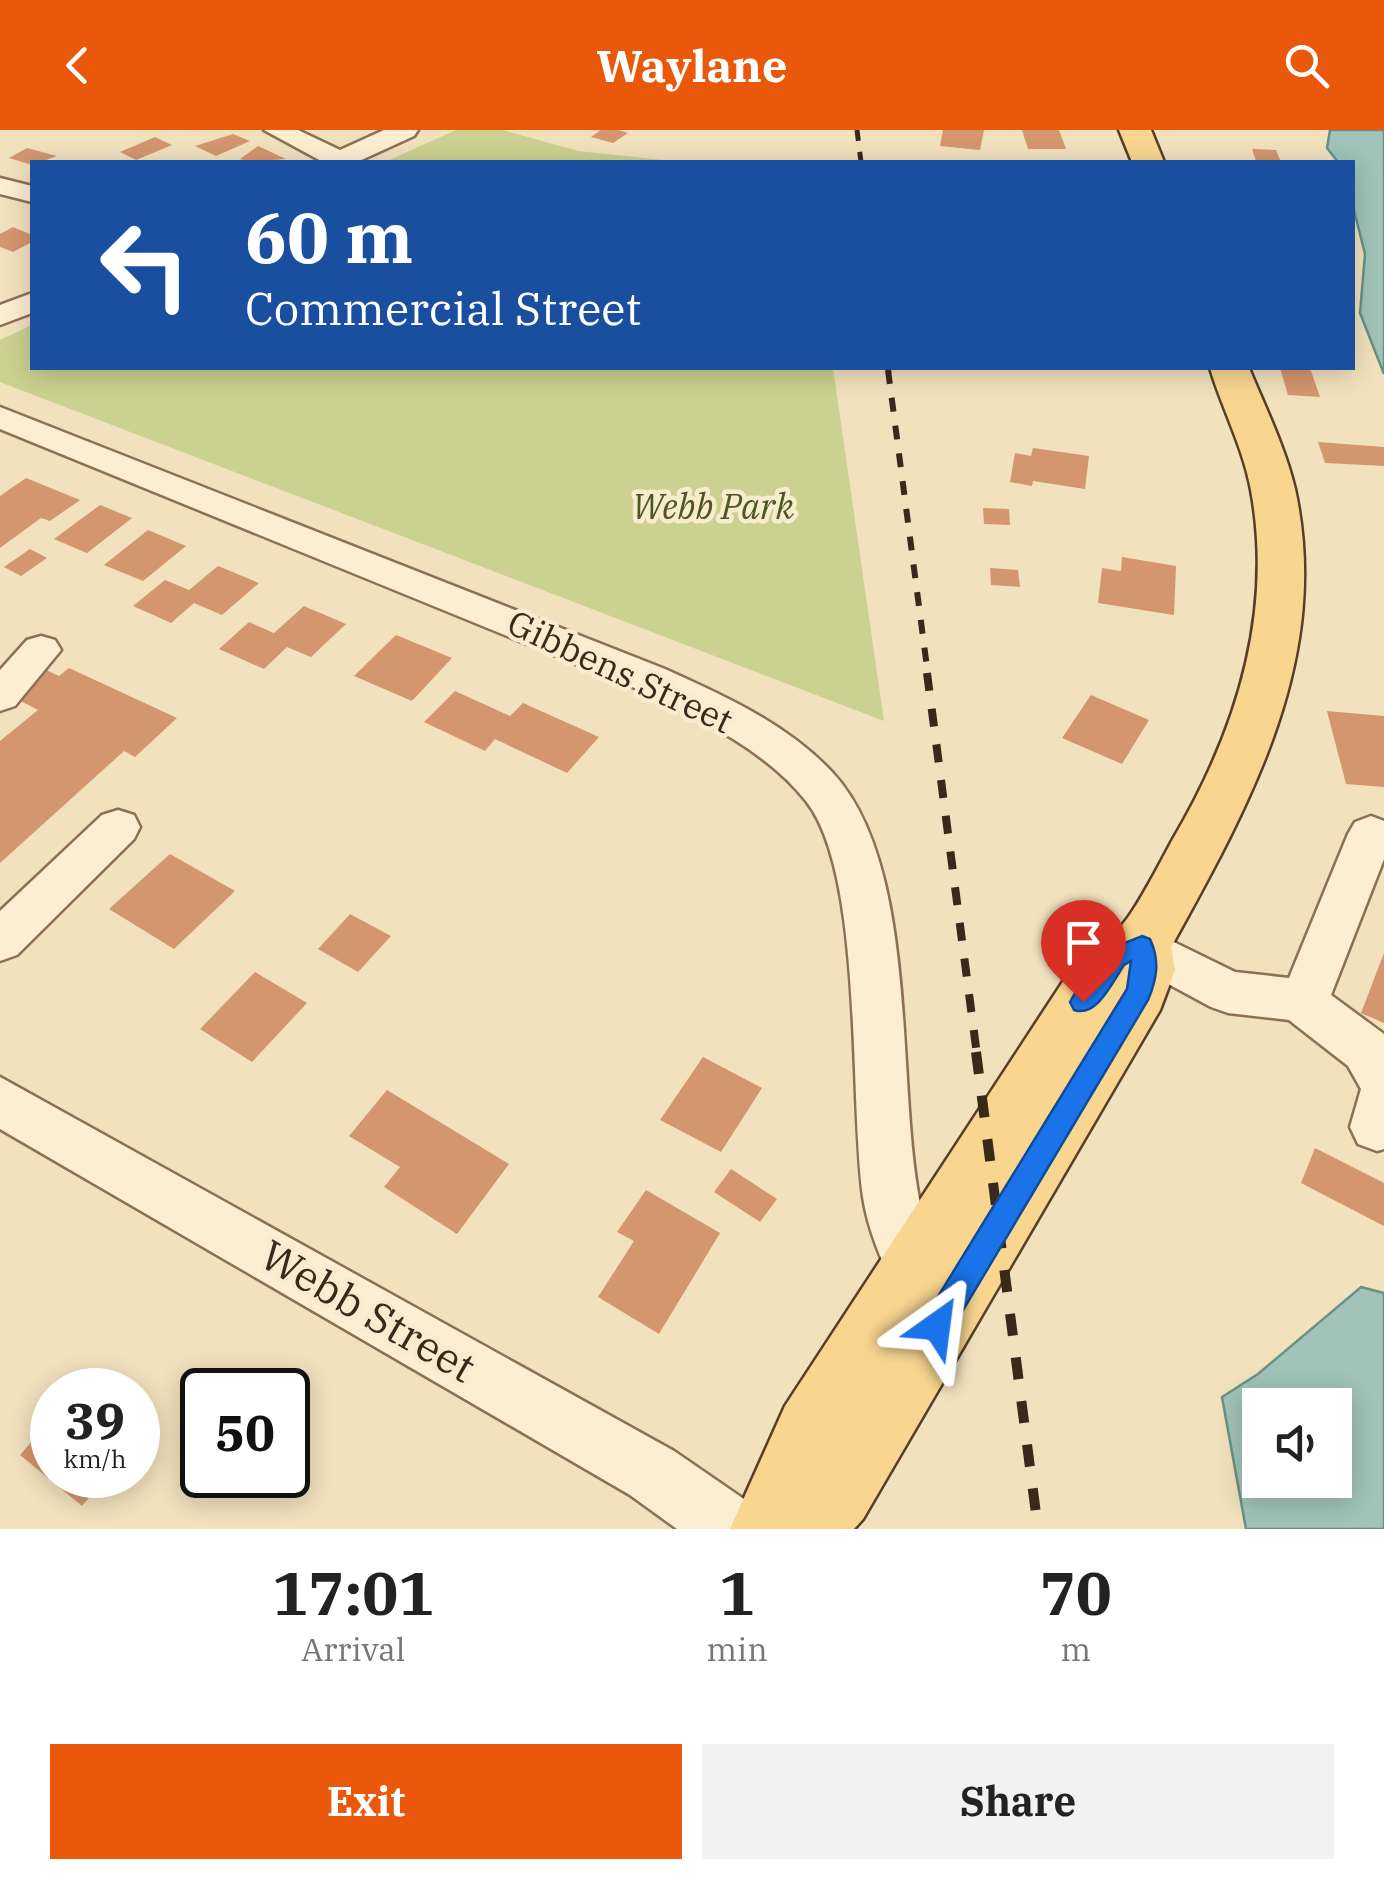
<!DOCTYPE html>
<html lang="en">
<head>
<meta charset="utf-8">
<style>
  body { margin:0; font-family:"IBM Plex Serif",serif; background:#f2f2f2; color:#222; height:100vh; display:flex; flex-direction:column; font-size:38px; white-space:nowrap }
  * { box-sizing:border-box; margin:0 }
  p { font-size:32px; color:#767676 }
  .icon { flex:none; width:55px; height:55px; fill:none; stroke:currentColor; stroke-width:2; stroke-linecap:round; stroke-linejoin:round }
  .map { position:relative; height:1399px; overflow:hidden }
  .drawer { display:flex; flex-direction:column; background:#fff; flex:1 }
  .drawer>* { flex:none }
  .hud { position:absolute; left:30px; top:30px; width:1325px; height:210px; border-radius:0px; box-shadow:0 5px 25px #0003; background:#1a4fa0; color:#fff; overflow:hidden }
  .buttons { position:absolute; left:1242px; top:1258px; display:grid; gap:20px }
  .buttons a { display:grid; place-items:center; width:110px; height:110px; border-radius:0px; background:#fff; box-shadow:0 5px 25px #0003; font-size:50px }
  .speed { position:absolute; left:30px; top:1238px; display:flex; gap:20px; font-size:50px; font-weight:700; text-align:center }
  .speed>* { display:grid; place-content:center; width:130px; height:130px; border-radius:50%; background:#fff; box-shadow:0 5px 25px #0003; line-height:1 }
  .speed small { font-size:25px; font-weight:400 }
  .speed .limit { border:5px solid #111; border-radius:15px; background:#fff; color:#111 }
  .pin { position:absolute; display:grid; place-items:center; width:85px; height:85px; color:#fff; margin:-102px -42px; border-radius:50% 50% 50% 0; rotate:-45deg; box-shadow:0 0 10px #0007 }
  .pin .icon { rotate:45deg }
  .me { position:absolute; width:110px; margin:-55px; rotate:31deg; stroke-linejoin:round; filter:drop-shadow(0 0 8px #0008) }
  .turn { display:flex; align-items:center; gap:35px; height:210px; padding:0 50px; font-size:45px }
  .turn .icon { width:130px; height:130px; stroke-width:2.5 }
  .turn b { display:block; font-size:70px; line-height:85px }
  .eta { display:flex; justify-content:space-evenly; align-items:center; height:170px; text-align:center }
  .eta b { font-size:60px; font-weight:700; line-height:70px }
  .primary-button { display:flex; gap:20px; margin-top:auto; padding:20px 50px }
  .primary-button a { flex:1; height:115px; border-radius:0px; background:#ea580c; color:#fff; font-size:40px; font-weight:700; line-height:115px; text-align:center }
  .primary-button a+a { background:#f2f2f2; color:#222 }
  header { display:flex; justify-content:space-between; align-items:center; height:130px; padding:0 50px; background:#ea580c; color:#fff; font-size:45px; font-weight:700 }
  .map>svg:first-child { display:block }
  .green { fill:#cbd190 }
  .water { fill:#a1c3b8; stroke:#689186; stroke-width:2.5; fill-rule:evenodd }
  .building { fill:#d4966f }
  .lines { fill:none; stroke-linecap:round; stroke-linejoin:round }
  .minor-casing { stroke:#8b7055; stroke-width:5 }
  .major-casing { stroke:#583e2a; stroke-width:5 }
  .minor { fill:#fceed1; fill-rule:evenodd }
  .major { fill:#f9d690; fill-rule:evenodd }
  .rail-far3 { stroke:#39291b; stroke-width:5; stroke-dasharray:11 11; stroke-linecap:butt }
  .rail-far2 { stroke:#39291b; stroke-width:6; stroke-dasharray:14 14; stroke-linecap:butt }
  .rail-far1 { stroke:#39291b; stroke-width:8; stroke-dasharray:18 18; stroke-linecap:butt }
  .rail { stroke:#39291b; stroke-width:10; stroke-dasharray:22 22; stroke-linecap:butt }
  .route { fill:#1a73e8; stroke:#114b97; stroke-width:2.5 }
  .labels { text-anchor:middle; stroke-width:9; stroke-linejoin:round; paint-order:stroke }
  .park-label { font-size:35px; font-style:italic; fill:#4b581f; stroke:#f9ebcd }
  .street-label { font-size:35px; fill:#39291b; stroke:#f9ebcd }
  .near-street-label { font-size:42px; fill:#39291b; stroke:#f9ebcd }
</style>
</head>
<body>
<header><svg class="icon" aria-label="back" viewBox="0 0 24 24"><path d="M15 5l-7 7 7 7"/></svg>Waylane<svg class="icon" aria-label="search" viewBox="0 0 24 24"><circle cx="10" cy="10" r="6"/><path d="M15 15l6 6"/></svg></header>
<div class="map">
<svg width="1384" height="1399" viewBox="0 0 1384 1399">
  <rect width="100%" height="100%" fill="#f2e1bd"/>
  <g class="green">
    <path d="M456 0H503L578 21 682 32H385Z"/>
    <path d="M32 195V238H833L884 591 0 252V210Z"/>
  </g>
  <g class="water">
    <path d="M1330 0H1384V244L1360 183 1365 124 1353 76 1352 32H1338L1327 18Z"/>
    <path d="M1361 1157 1384 1163V1399H1246L1222 1267 1258 1244ZM1260 1275H1335V1350H1260Z"/>
  </g>
  <g class="building">
    <path d="M601 0H618L628 3 613 13 591 7Z"/>
    <path d="M943 0H984L980 20 940 16Z"/>
    <path d="M1022 0H1059L1066 19H1028Z"/>
    <path d="M233 4 250 11 216 26 195 16Z"/>
    <path d="M155 7 172 15 136 30 120 22Z"/>
    <path d="M258 16 286 29 248 32 240 29Z"/>
    <path d="M27 18 57 26 32 35 9 28Z"/>
    <path d="M1252 19 1276 20 1281 32 1256 31Z"/>
    <path d="M13 97 32 105V112L13 122 0 117V104Z"/>
    <path d="M1280 238H1310L1320 267 1288 265Z"/>
    <path d="M1318 312 1384 317V336L1325 333Z"/>
    <path d="M1033 318 1089 326 1085 359 1033 351 1032 356 1010 352 1015 323 1031 326Z"/>
    <path d="M26 348 80 370 50 391 41 388 0 418V366Z"/>
    <path d="M100 375 132 388 87 423 54 409Z"/>
    <path d="M983 378 1009 379 1010 395 984 394Z"/>
    <path d="M148 400 186 416 143 451 104 435Z"/>
    <path d="M30 419 47 428 21 446 4 437Z"/>
    <path d="M1122 427 1176 436 1174 485 1098 473 1102 438 1121 441Z"/>
    <path d="M218 436 259 453 222 485 194 473 171 493 133 476 165 450 189 460Z"/>
    <path d="M990 438 1018 440 1020 457 991 455Z"/>
    <path d="M304 476 346 494 311 527 287 517 264 539 219 519 249 492 274 503Z"/>
    <path d="M396 505 452 528 412 571 354 546Z"/>
    <path d="M69 538 177 588 135 627 124 621 0 733V611L38 580 11 566 44 539 59 546Z"/>
    <path d="M455 561 510 586 523 573 599 607 567 643 495 609 485 621 424 592Z"/>
    <path d="M1091 565 1149 590 1122 634 1062 608Z"/>
    <path d="M1327 581 1384 586V657L1346 654Z"/>
    <path d="M170 724 235 761 174 819 109 779Z"/>
    <path d="M350 784 391 806 358 842 318 819Z"/>
    <path d="M1384 823V893L1361 883Z"/>
    <path d="M255 842 307 873 252 932 200 899Z"/>
    <path d="M703 927 762 958 721 1022 660 990Z"/>
    <path d="M387 960 509 1034 457 1104 384 1057 400 1037 349 1006Z"/>
    <path d="M1315 1018 1384 1053V1096L1301 1053Z"/>
    <path d="M731 1039 777 1069 760 1092 714 1062Z"/>
    <path d="M646 1060 720 1103 659 1204 598 1167 634 1111 617 1102Z"/>
    <path d="M52 1288V1345H108L82 1376 20 1325Z"/>
  </g>
  <g class="lines">
    <defs>
      <g id="minor">
        <path d="M264 0H298L340 20 384 0H418L414 6 357 32H323Z"/>
        <path d="M0 48 32 56V72L0 64Z"/>
        <path d="M32 163V183L0 195V175Z"/>
        <path d="M0 277 665 539C725 566 787 594 832 642 919 735 896 948 919 1068 923 1094 934 1116 944 1140L935 1160 915 1168 895 1160C881 1129 868 1100 863 1067 849 969 864 744 806 671 764 618 697 588 637 559L0 299Z"/>
        <path d="M41 506 55 510 61 520 15 576 0 581V540L27 510Z"/>
        <path d="M118 680 134 685 140 697 134 709 17 825 0 831V781L102 685Z"/>
        <path d="M1371 686 1384 691V729L1331 865 1384 904V1019L1377 1021 1358 1014 1350 997 1361 959 1348 936 1289 890 1228 883 1211 877 1124 830 1117 816 1124 802 1141 796 1235 842 1289 848 1348 704 1355 692Z"/>
        <path d="M0 947 674 1321 754 1376 763 1399H677L630 1365 0 999Z"/>
      </g>
      <g id="major">
        <path d="M1119 0H1151L1164 32H1132Z"/>
        <path d="M1210 238H1249C1265 277 1285 317 1295 359 1332 528 1250 674 1171 817L1175 840 1160 880 863 1389 854 1399H730L785 1276 1081 824C1093 812 1105 809 1118 799 1132 789 1163 727 1173 709 1236 602 1274 484 1251 360 1243 317 1222 278 1210 238Z"/>
      </g>
    </defs>
    <use href="#minor" class="minor-casing"/>
    <use href="#major" class="major-casing"/>
    <use href="#minor" class="minor"/>
    <use href="#major" class="major"/>
    <g class="rail-far3">
      <path d="M857 0 861 32"/>
      <path d="M888 238 889 243"/>
    </g>
    <path class="rail-far2" d="M888 240 928 545"/>
    <path class="rail-far1" d="M927 543 977 925"/>
    <path class="rail" d="M976 922 1038 1399"/>
  </g>
  <path class="route" d="M1142 806 1150 809C1160 830 1157 849 1148 870L947 1207 937 1211 926 1207 922 1196 926 1186 1127 859 1131 831 1124 835C1113 851 1097 888 1074 880L1070 872 1074 865 1107 820Z"/>
  <g class="labels">
    <g class="park-label">
      <text x="713" y="389">Webb Park</text>
    </g>
    <g class="street-label">
      <text transform="translate(620 542) rotate(25)" y="12">Gibbens Street</text>
    </g>
    <g class="near-street-label">
      <text transform="translate(368 1181) rotate(30)" y="15">Webb Street</text>
    </g>
  </g>
</svg>
<div class="buttons">
<a><svg class="icon" aria-label="sound" viewBox="0 0 24 24"><path d="M4 9h4l5-4v14l-5-4H4zM17 9q2 3 0 6"/></svg></a>
</div>
<div class="speed"><div>39<small>km/h</small></div><div class="limit">50</div></div>
<div class="pin" style="left:1083px;top:872px;background:#d93025"><svg class="icon" aria-label="arrive" viewBox="0 0 24 24"><path d="M6 21V4h12l-3 4 3 4H6"/></svg></div>
<svg class="me" style="left:937px;top:1196px" viewBox="-20 -20 40 40"><path d="M0-17L14 15 0 8-14 15z" fill="#1a73e8" stroke="#fff" stroke-width="4"/></svg>
<div class="hud">
<div class="turn"><svg class="icon" aria-label="left" viewBox="0 0 24 24"><path d="M17 20v-9H6M10 6l-5 5 5 5"/></svg><div><b>60 m</b>Commercial Street</div></div>
</div>
</div>
<section class="drawer">
<div class="eta">
<div><b>17:01</b><p>Arrival</p></div>
<div><b>1</b><p>min</p></div>
<div><b>70</b><p>m</p></div>
</div>
<div class="primary-button"><a>Exit</a><a>Share</a></div>
</section>
</body>
</html>
